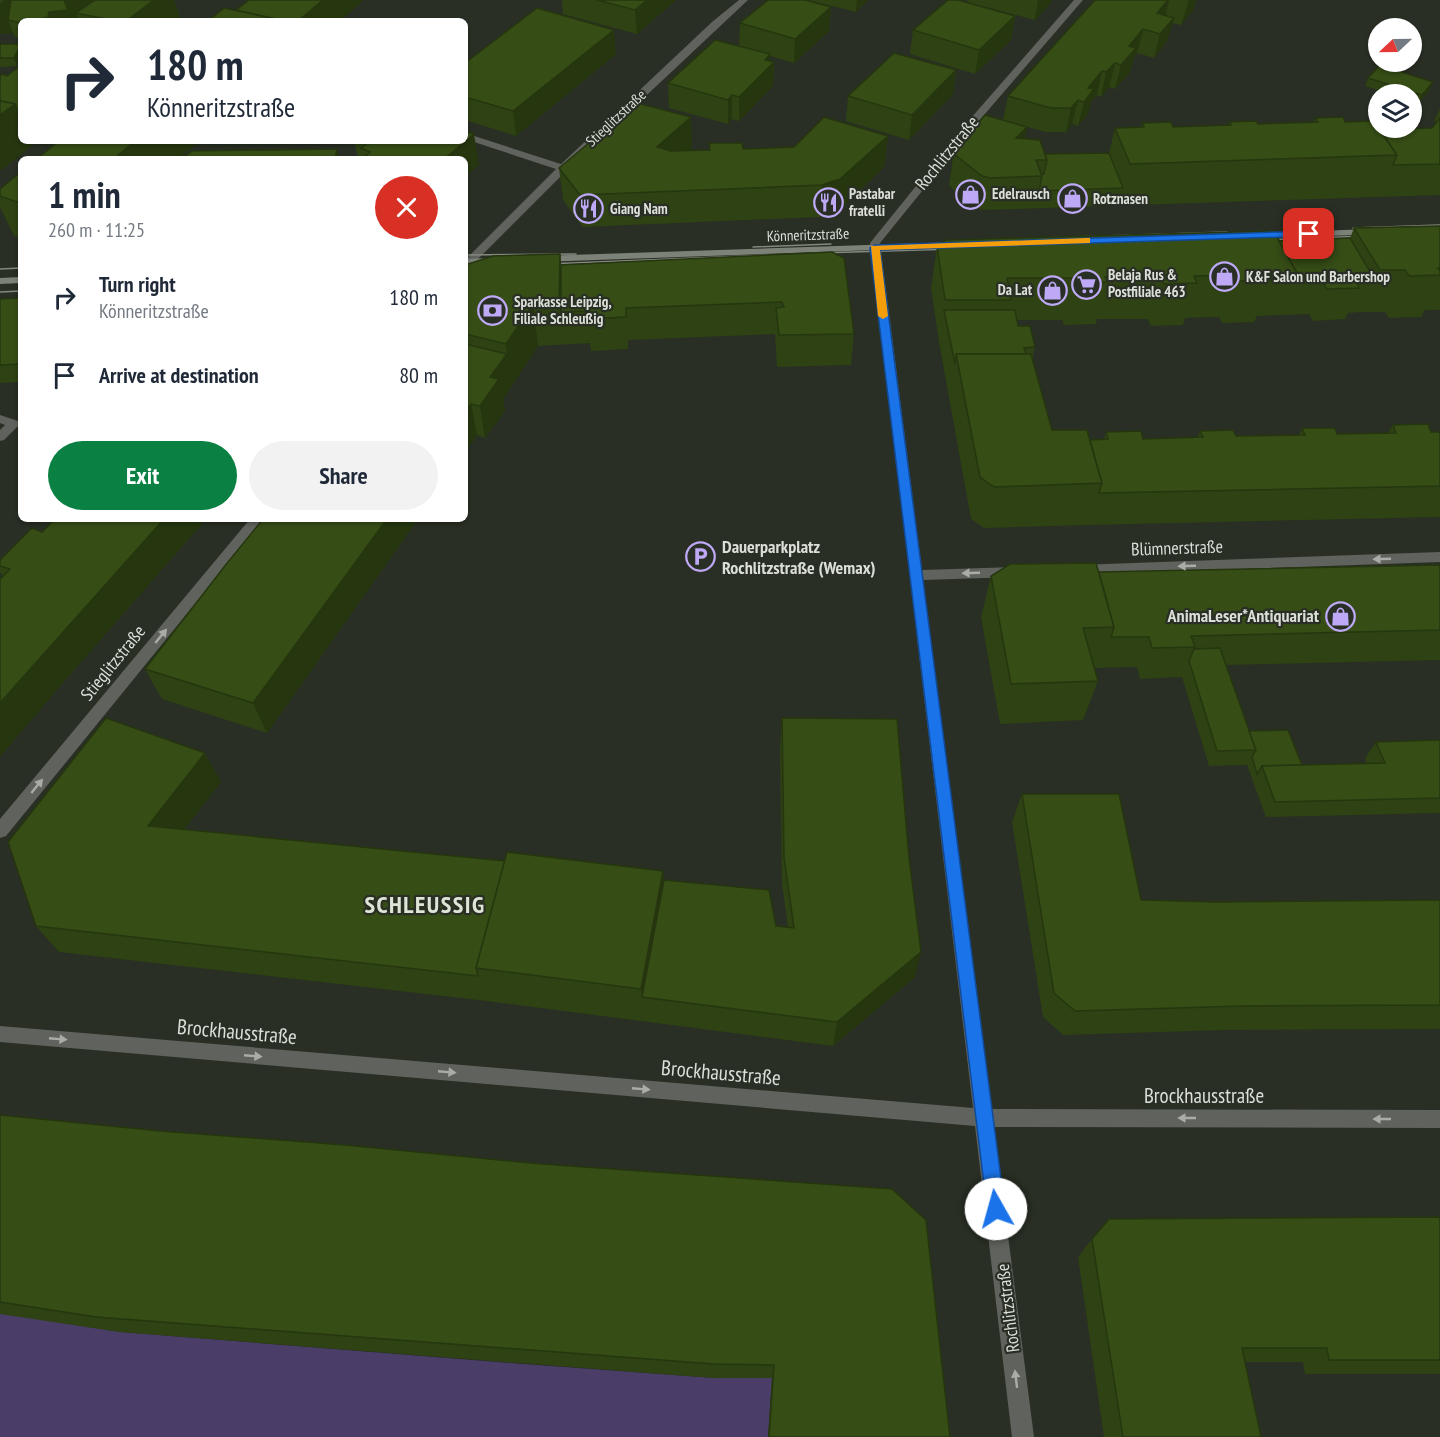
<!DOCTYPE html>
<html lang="en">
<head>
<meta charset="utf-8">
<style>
  body { margin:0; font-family:"PT Sans Narrow",sans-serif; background:#f2f2f3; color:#1f2937; height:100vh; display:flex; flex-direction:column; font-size:22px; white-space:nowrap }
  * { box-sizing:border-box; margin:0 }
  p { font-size:20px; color:#747a83 }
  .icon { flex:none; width:33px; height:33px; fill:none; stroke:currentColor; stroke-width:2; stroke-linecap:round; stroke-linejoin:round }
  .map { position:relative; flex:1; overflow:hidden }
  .side { position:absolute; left:18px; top:156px; width:450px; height:366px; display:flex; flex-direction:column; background:#fff; border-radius:9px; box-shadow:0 2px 4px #0004 }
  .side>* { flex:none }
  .guide { position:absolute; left:18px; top:18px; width:450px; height:126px; border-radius:9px; box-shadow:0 2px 4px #0004; background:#fff; color:#1f2937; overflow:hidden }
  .needle { width:39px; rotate:248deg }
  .buttons { position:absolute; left:1368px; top:18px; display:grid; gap:12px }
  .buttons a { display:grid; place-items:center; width:54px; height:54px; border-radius:50%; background:#fff; box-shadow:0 2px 4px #0004; font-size:30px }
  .pin { position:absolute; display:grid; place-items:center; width:51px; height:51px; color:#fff; margin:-26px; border-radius:12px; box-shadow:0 3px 9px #0006 }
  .me { position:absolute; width:66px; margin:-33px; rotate:353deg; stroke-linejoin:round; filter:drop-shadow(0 0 4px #0008) }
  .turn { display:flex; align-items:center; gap:21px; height:126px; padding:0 30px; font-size:27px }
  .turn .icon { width:78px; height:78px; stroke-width:2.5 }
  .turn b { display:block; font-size:42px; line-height:51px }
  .round { display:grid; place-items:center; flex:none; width:63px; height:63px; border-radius:32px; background:#f2f2f3 }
  .summary { display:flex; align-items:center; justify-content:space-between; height:102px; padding:0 30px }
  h1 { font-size:36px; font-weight:800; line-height:45px }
  .primary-button { display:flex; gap:12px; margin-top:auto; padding:12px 30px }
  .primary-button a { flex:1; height:69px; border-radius:36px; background:#0b8043; color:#fff; font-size:24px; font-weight:800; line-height:69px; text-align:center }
  .primary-button a+a { background:#f2f2f3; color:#1f2937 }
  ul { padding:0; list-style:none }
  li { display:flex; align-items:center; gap:18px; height:78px; padding:0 30px }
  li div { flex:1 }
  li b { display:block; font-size:22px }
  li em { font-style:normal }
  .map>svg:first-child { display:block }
  .green { fill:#4a3e68 }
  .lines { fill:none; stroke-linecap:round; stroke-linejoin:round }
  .lane { fill:#60635d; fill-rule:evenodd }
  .street { fill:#60635d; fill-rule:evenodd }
  .secondary { fill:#7d8279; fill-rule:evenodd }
  .tram { stroke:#83887f; stroke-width:1.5 }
  .wall { fill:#2e4213 }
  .shaded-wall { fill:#26360f }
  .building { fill:#364d16; stroke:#26360f; stroke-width:1.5 }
  .oneway { fill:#aaada7 }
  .route { fill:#1a73e8; stroke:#114b97; stroke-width:1.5 }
  .slow { fill:#f59e0b }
  .labels { text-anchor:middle; stroke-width:4.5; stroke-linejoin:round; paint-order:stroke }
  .far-street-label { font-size:15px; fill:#dbdfd8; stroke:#292f24 }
  .far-poi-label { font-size:15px; font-weight:bold; fill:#dbdfd8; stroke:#292f24; text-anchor:start }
  .street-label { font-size:18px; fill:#dbdfd8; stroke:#292f24 }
  .poi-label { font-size:18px; font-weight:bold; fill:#dbdfd8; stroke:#292f24; text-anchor:start }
  .near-street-label { font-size:21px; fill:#dbdfd8; stroke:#292f24 }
  .district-label { font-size:24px; font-weight:bold; letter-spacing:1.5px; fill:#dee5d6; stroke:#292f24 }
</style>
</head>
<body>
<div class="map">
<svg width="1440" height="1437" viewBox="0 0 1440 1437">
  <rect width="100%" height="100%" fill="#292f24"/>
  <path class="green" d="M0 1313 120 1332 523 1364 714 1378H772L768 1437H0Z"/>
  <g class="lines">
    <g class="lane">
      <path d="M465 133 567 166 568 168 559 170 465 139Z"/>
      <path d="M0 415 18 421 20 424 4 440 0 441V430L5 425 0 423Z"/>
    </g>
    <g class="street">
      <path d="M739 0H748L567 170 469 268 465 269V260L559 166 712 22Z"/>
      <path d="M1074 0H1083L978 122 880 243 922 570 1015 567 1022 572 1015 577 923 580 991 1109 1440 1110V1128L994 1127 1034 1437H1012L975 1126 0 1042V1026L973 1108 870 243 971 118Z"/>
      <path d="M250 519H264L6 836 0 838V819Z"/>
      <path d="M1440 552V562L1078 575 1071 570 1078 565Z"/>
    </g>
    <g class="secondary">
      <path d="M1373 229 1378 232 1377 234 1257 239 1252 236 1257 233Z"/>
      <path d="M957 242 961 243V247L540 262 534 259 540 256Z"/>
      <path d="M495 258 499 259V263L465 265V259Z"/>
      <path d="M21 277V283L0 284V278Z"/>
    </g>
    <g class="tram">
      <path d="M1353 228 1440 225"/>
      <path d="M1008 239 1227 232"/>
      <path d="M1262 240 1367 236"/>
      <path d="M753 247 831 244"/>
      <path d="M819 253 954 249"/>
      <path d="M465 255 576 254"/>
      <path d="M546 264 768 255"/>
      <path d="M0 269 21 268"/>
      <path d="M0 292 21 291"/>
    </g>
  </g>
  <g class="wall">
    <path d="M0 0H174L181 21H21V38L15 37 13 33 0 34Z"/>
    <path d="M562 0H675V1L637 34 563 14Z"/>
    <path d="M808 0H868L856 12Z"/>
    <path d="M968 0H1053L1035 20 967 2Z"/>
    <path d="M1095 0H1196L1194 9 1181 25 1172 23 1167 41 1154 58 1137 53 1134 57 1130 72 1115 89 1109 87 1101 97 1097 95 1091 102 1088 114 1078 126 1072 124 1066 132H1046L1003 120 1008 96Z"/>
    <path d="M831 7 829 31 794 63 770 56V61L774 62 773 86 739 121 732 119 728 124 669 108 668 83 739 47 740 23Z"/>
    <path d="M1015 16 1011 40 975 74 910 54 913 30Z"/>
    <path d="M0 44H21L17 66 0 67Z"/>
    <path d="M616 54 516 136 465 120V63Z"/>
    <path d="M956 70 953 94 909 140 846 121 848 96Z"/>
    <path d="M1368 78 1433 82 1429 91 1418 103 1412 101V94H1391L1365 86Z"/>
    <path d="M1440 109V195L984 210 977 208 949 186 954 150 1024 139 1045 154 1109 153 1115 128 1141 127 1142 123 1173 127 1228 125 1229 122 1258 124 1314 122 1315 118 1345 122 1380 130 1432 128 1437 122 1434 121Z"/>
    <path d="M888 136 884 167 838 211 820 217 583 227 563 200 559 168 692 148 688 151 794 147Z"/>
    <path d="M354 141H465L479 165 182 159 337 149 340 159 358 158Z"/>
    <path d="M21 172V238L14 236 0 207V189Z"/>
    <path d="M1440 226V310H1425L1421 317 1389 318 1385 312H1361L1348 313 1345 319 1313 321 1309 314 1257 316 1254 322 1222 323 1219 317 1185 318 1183 325 1151 326 1148 319H1097L1096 324 1064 325 1062 320H1017L1018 326 1035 347 1032 359 1052 430 1090 440 1104 439 1106 432 1143 439 1198 437 1200 431 1236 436 1299 435 1302 428 1337 434 1388 433 1393 425 1431 432H1440V517L1089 525 984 528 971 519 939 342 931 288 937 246 1279 241 1350 238 1354 228Z"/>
    <path d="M832 252 854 334 851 365 777 367 775 334 628 340V349L591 351 590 343 538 346 503 399 505 411 485 438 477 435 465 452V265L560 254 561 265Z"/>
    <path d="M21 298V382L0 383V299Z"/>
    <path d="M55 519H206L67 678 0 572V560L42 532Z"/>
    <path d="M263 519H418L267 733 162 699 145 669Z"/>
    <path d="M1440 565V660L1226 665 1249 731 1302 765 1367 764 1365 758 1376 742 1440 740V813L1266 817 1247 765 1209 766 1182 677 1140 679 1137 667 1094 668 1098 681 1083 720 1000 724 981 617 991 576 1099 572Z"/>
    <path d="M782 718 915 977 833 1046 487 1001 59 952 36 926 221 782 184 829 505 861 663 871 664 880 776 926 788 927 782 884 780 747Z"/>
    <path d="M1022 794 1141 900 1215 902 1440 900V1029L1225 1030 1063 1035 1043 1017 1012 822Z"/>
    <path d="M0 1115 160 1131 345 1145 950 1437H768L772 1378H714L120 1332 0 1314Z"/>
    <path d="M1440 1217V1374H1305L1303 1362H1245L1261 1437H1104L1078 1257 1092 1239Z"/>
  </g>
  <g class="shaded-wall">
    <path d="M3 0H17L10 21 2 3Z"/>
    <path d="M64 0H98L76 13 79 21H35L49 12Z"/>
    <path d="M154 0H174L181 21H126Z"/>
    <path d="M323 0H364L340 21H298Z"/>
    <path d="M647 0H675V1L637 34 635 10Z"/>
    <path d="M857 0H868L856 12Z"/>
    <path d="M1038 0H1053L1035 20Z"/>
    <path d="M1168 0H1169L1164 21 1157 13Z"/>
    <path d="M1189 0H1196L1194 9 1181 25Z"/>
    <path d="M0 3H2L10 21 8 20 13 33 0 34Z"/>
    <path d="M831 7 829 31 794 63 795 39Z"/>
    <path d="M1015 16 1011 40 975 74 979 50Z"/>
    <path d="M1174 18 1167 41 1154 58 1160 34Z"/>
    <path d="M1143 29 1137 53 1134 57 1130 72 1115 89 1121 65 1129 46Z"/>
    <path d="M614 30 616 54 516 136 513 111Z"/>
    <path d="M21 44V59L17 66 14 58Z"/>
    <path d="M770 54V66L774 62 773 86 739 121V97L765 60Z"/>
    <path d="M1115 63 1109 87 1101 97 1106 72Z"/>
    <path d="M956 70 953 94 909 140 912 115Z"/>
    <path d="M1102 71 1097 95 1091 102 1088 114 1078 126 1084 102 1088 88Z"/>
    <path d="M1433 82 1429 91 1418 103 1422 95Z"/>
    <path d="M732 95V119L728 124V100Z"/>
    <path d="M1078 100 1072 124 1066 132 1071 108Z"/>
    <path d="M15 104 21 113V141H38L0 171V115Z"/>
    <path d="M691 117 692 148 658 179 657 147Z"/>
    <path d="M1027 127 1021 158 1016 138Z"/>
    <path d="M474 134 479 165 465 177V159H444Z"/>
    <path d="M888 136 884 167 838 211 820 217 822 185Z"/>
    <path d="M135 141H200L178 159H117L118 155Z"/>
    <path d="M337 149 340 159H335Z"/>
    <path d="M560 254 565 297 561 312 559 302Z"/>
    <path d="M533 304 538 346 503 399 505 411 485 438 480 406 490 377 507 354 506 344Z"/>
    <path d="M471 404 477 435 465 452V412Z"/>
    <path d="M164 519H206L67 678 0 757V703Z"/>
    <path d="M387 519H418L267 733 253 703Z"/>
    <path d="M205 753 221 782 166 853 148 826Z"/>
    <path d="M663 871 666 907 642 997 641 989Z"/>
    <path d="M921 952 915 977 833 1046 837 1022Z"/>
  </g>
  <g class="building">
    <path d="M11 0H64L68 10 49 12 48 17 35 21H21V23L8 20Z"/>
    <path d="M95 0H154L126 21H116L76 13Z"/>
    <path d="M249 0H323L298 21H285L236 10Z"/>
    <path d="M597 0H647L635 10Z"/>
    <path d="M768 0H805L831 7 795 39 740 23Z"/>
    <path d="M948 0H958L1015 16 979 50 913 30Z"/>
    <path d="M1095 0H1168L1157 13 1174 18 1160 34 1143 29 1129 46 1136 48 1121 65 1115 63 1106 72 1102 71 1088 88 1094 89 1084 102 1078 100 1071 108H1051L1008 96Z"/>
    <path d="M224 8 285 21H208Z"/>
    <path d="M537 8 614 30 513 111 465 97V63Z"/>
    <path d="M715 40 770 54 765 60 774 62 739 97 732 95 728 100 668 83Z"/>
    <path d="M0 44H21L14 58H0Z"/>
    <path d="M894 53 956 70 912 115 848 96Z"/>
    <path d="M21 65V113L19 114 15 104 0 101V76L2 74 7 76Z"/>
    <path d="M1380 65 1433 82 1422 95 1368 78Z"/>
    <path d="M0 101 15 104 0 115Z"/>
    <path d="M637 103 691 117 657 147 671 151 710 150 709 143H742L743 149 794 147 824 117 888 136 840 179 822 185 580 195 559 168Z"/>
    <path d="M985 115 1027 127 1016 138 1040 140 1047 160H1036L1042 176 990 178 982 176 954 154V150Z"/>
    <path d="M1343 117 1345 122 1374 121 1397 155 1130 164 1115 128 1144 127 1142 123 1171 122 1173 127 1231 125 1229 122 1256 121 1258 124 1318 122 1315 118Z"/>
    <path d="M1440 118V164L1393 165 1397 155 1380 130 1432 128Z"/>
    <path d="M465 131 474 134 444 159H340L364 158 370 152 361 148 370 141H465Z"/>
    <path d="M59 141H135L118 155 117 159H37Z"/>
    <path d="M337 149 335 159H182L192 151Z"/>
    <path d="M1109 153 1123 188 1039 191 1042 176 1041 174H1044L1047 160 1045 154Z"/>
    <path d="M21 172V201L17 202 0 196V189Z"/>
    <path d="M1440 226V268H1438L1440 271V275L1409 276 1405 270H1380L1354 228Z"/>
    <path d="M1274 231 1297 273 1268 274 1271 280 1237 281 1234 275 1194 276 1197 283 1164 284 1161 277H1105L1107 282 1075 283 1073 278H1007L1011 300H945L937 246 946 240Z"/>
    <path d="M1350 238 1375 280 1356 281 1359 288 1327 289 1322 282 1293 283 1297 273 1279 241Z"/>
    <path d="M832 252 844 258 854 334 779 335 776 308 784 307 782 302 626 308V317L588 319V311L561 312V265Z"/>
    <path d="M560 254 559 302 533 304 506 344 465 334V265L493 256Z"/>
    <path d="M21 298V364L0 365V299Z"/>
    <path d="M944 310H1015L1018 326H1030L1035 347 1024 348 1026 354H956L955 364Z"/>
    <path d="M465 344 507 354 490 377 499 379 480 406 471 404 465 412Z"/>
    <path d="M956 354H1031L1052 430H1087L1102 483 994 487 980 477Z"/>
    <path d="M1428 424 1431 432H1440V486L1099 493 1102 483 1090 440 1108 439 1106 432 1141 431 1143 439 1203 437 1200 431 1233 430 1236 436 1305 435 1302 428H1335L1337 434 1396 433 1393 425Z"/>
    <path d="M55 519H164L0 703V579L10 569 0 566V560L32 528 42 532Z"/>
    <path d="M263 519H387L253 703 145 669 224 567Z"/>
    <path d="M1096 563 1114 627 1083 628 1098 681 1011 684 991 576 1010 564Z"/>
    <path d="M1440 565V630L1191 636 1195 647 1152 648 1149 637H1111L1114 627 1099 572Z"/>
    <path d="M1220 648 1256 750 1217 751 1189 661 1194 649Z"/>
    <path d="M106 718 205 753 148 826 505 861 476 968 478 976 36 926 8 842Z"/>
    <path d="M782 718 897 719 909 858 921 952 837 1022 642 997 664 880 769 890 776 926 794 928 784 857Z"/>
    <path d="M1288 730 1302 765 1262 766 1257 774 1252 757 1256 750 1249 731Z"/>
    <path d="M1440 740V798L1275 802 1262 766 1385 763 1376 742Z"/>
    <path d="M1022 794H1119L1141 900 1215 902 1440 900V1005L1243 1006 1075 1011 1054 993Z"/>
    <path d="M507 852 663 871 641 989 476 968Z"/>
    <path d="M0 1115 160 1131 345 1145 542 1164 892 1189 926 1220 950 1437H769L774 1365 714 1364 96 1317 0 1302Z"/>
    <path d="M1440 1217V1360H1329L1327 1348H1242L1261 1437H1123L1092 1239 1109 1219Z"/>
  </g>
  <defs><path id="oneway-solid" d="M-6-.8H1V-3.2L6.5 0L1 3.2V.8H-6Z" transform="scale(1.5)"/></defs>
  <g class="oneway">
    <use href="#oneway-solid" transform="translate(1382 559) rotate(178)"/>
    <use href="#oneway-solid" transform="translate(1187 566) rotate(178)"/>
    <use href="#oneway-solid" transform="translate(971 573) rotate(178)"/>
    <use href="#oneway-solid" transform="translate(161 636) rotate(-51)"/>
    <use href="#oneway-solid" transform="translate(37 786) rotate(-51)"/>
    <use href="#oneway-solid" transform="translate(58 1039) rotate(5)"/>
    <use href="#oneway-solid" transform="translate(253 1056) rotate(5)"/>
    <use href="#oneway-solid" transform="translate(447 1072) rotate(5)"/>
    <use href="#oneway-solid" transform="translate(641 1089) rotate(5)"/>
    <use href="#oneway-solid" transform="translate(1187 1118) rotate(-180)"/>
    <use href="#oneway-solid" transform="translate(1382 1119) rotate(-180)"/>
    <use href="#oneway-solid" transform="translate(1016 1379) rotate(-97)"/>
  </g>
  <path class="route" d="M1309 231 1314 234 1313 236 880 250 1005 1209 1002 1215 996 1218 990 1215 987 1209 870 248 875 245Z"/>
  <path class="slow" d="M1087 238H1090V243L880 250 888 316 883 319 878 316 871 246Z"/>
  <defs>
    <symbol id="shop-ring" viewBox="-11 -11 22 22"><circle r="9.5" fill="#292f24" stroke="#bda9f5" stroke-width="1.5"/><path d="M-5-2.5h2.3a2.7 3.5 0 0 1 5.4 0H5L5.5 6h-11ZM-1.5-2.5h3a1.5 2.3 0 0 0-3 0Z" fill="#bda9f5"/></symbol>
    <symbol id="restaurant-ring" viewBox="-11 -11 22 22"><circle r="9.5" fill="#292f24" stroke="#bda9f5" stroke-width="1.5"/><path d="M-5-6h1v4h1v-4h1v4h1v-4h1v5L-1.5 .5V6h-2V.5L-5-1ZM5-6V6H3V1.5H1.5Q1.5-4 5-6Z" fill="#bda9f5"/></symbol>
    <symbol id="supermarket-ring" viewBox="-11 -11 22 22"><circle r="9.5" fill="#292f24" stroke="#bda9f5" stroke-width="1.5"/><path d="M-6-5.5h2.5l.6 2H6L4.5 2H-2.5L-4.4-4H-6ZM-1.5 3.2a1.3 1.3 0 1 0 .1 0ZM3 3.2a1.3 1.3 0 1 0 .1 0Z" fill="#bda9f5"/></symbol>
    <symbol id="bank-ring" viewBox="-11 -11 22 22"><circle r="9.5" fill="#292f24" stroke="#bda9f5" stroke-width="1.5"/><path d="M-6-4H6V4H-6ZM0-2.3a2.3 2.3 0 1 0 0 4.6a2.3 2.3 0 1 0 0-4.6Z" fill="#bda9f5"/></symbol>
    <symbol id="parking-ring" viewBox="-11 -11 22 22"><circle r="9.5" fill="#292f24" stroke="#bda9f5" stroke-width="1.5"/><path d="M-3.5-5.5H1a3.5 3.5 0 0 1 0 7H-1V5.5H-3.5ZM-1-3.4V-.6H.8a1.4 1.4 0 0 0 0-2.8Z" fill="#bda9f5"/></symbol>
  </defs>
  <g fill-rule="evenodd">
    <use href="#shop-ring" x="954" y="178" width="33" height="33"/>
    <use href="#shop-ring" x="1056" y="182" width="33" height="33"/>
    <use href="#restaurant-ring" x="812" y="186" width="33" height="33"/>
    <use href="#restaurant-ring" x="572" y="192" width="33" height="33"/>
    <use href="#shop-ring" x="1208" y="260" width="33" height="33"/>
    <use href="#supermarket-ring" x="1070" y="268" width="33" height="33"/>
    <use href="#shop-ring" x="1036" y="274" width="33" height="33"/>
    <use href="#bank-ring" x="476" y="294" width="33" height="33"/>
    <use href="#parking-ring" x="684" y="540" width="33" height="33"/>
    <use href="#shop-ring" x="1324" y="600" width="33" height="33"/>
  </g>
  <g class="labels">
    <g class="far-street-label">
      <text transform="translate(616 118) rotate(-43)" y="5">Stieglitzstraße</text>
      <text transform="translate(808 235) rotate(-2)" y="5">Könneritzstraße</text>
    </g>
    <g class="far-poi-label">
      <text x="849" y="199">Pastabar<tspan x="849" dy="17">fratelli</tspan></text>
      <text x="992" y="199">Edelrausch</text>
      <text x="1093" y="204">Rotznasen</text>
      <text x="610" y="214">Giang Nam</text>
      <text x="1108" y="280">Belaja Rus &amp;<tspan x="1108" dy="17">Postfiliale 463</tspan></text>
      <text x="1246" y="282">K&amp;F Salon und Barbershop</text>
      <text x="1032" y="295" text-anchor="end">Da Lat</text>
      <text x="514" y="307">Sparkasse Leipzig,<tspan x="514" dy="17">Filiale Schleußig</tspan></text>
    </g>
    <g class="street-label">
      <text transform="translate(947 153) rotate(-51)" y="6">Rochlitzstraße</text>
      <text transform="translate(1177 548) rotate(-2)" y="6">Blümnerstraße</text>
      <text transform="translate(113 663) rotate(-51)" y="6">Stieglitzstraße</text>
      <text transform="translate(1008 1308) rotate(-97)" y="6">Rochlitzstraße</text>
    </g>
    <g class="poi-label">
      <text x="722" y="553">Dauerparkplatz<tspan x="722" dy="21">Rochlitzstraße (Wemax)</tspan></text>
      <text x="1319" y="622" text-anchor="end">AnimaLeser*Antiquariat</text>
    </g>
    <g class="near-street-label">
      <text transform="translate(237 1032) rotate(5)" y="7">Brockhausstraße</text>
      <text transform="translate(721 1073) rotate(5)" y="7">Brockhausstraße</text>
      <text x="1204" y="1103">Brockhausstraße</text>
    </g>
    <g class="district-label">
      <text x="425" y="913">SCHLEUSSIG</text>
    </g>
  </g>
</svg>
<div class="buttons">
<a><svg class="needle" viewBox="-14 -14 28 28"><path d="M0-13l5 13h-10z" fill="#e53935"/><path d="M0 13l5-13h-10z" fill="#747a83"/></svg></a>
<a><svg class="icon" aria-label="layers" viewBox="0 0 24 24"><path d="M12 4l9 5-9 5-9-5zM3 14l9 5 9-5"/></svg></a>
</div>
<div class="pin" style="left:1309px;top:234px;background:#d93025"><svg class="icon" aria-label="arrive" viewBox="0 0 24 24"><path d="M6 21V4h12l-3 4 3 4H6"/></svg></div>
<svg class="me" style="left:996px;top:1209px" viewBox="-20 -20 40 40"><circle r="19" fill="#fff"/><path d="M0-13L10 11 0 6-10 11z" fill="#1a73e8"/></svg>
<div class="guide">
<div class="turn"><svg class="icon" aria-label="right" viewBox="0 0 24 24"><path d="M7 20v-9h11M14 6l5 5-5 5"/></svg><div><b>180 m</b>Könneritzstraße</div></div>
</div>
<section class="side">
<div class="summary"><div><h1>1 min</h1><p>260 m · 11:25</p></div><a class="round" style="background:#d93025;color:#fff"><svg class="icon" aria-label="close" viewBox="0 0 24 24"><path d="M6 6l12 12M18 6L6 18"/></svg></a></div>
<ul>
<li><svg class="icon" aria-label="right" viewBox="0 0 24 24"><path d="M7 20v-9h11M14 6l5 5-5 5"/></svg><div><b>Turn right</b><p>Könneritzstraße</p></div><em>180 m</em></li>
<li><svg class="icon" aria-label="arrive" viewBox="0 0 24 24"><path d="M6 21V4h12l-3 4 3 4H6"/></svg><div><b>Arrive at destination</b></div><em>80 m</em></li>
</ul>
<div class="primary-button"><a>Exit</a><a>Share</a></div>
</section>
</div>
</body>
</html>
